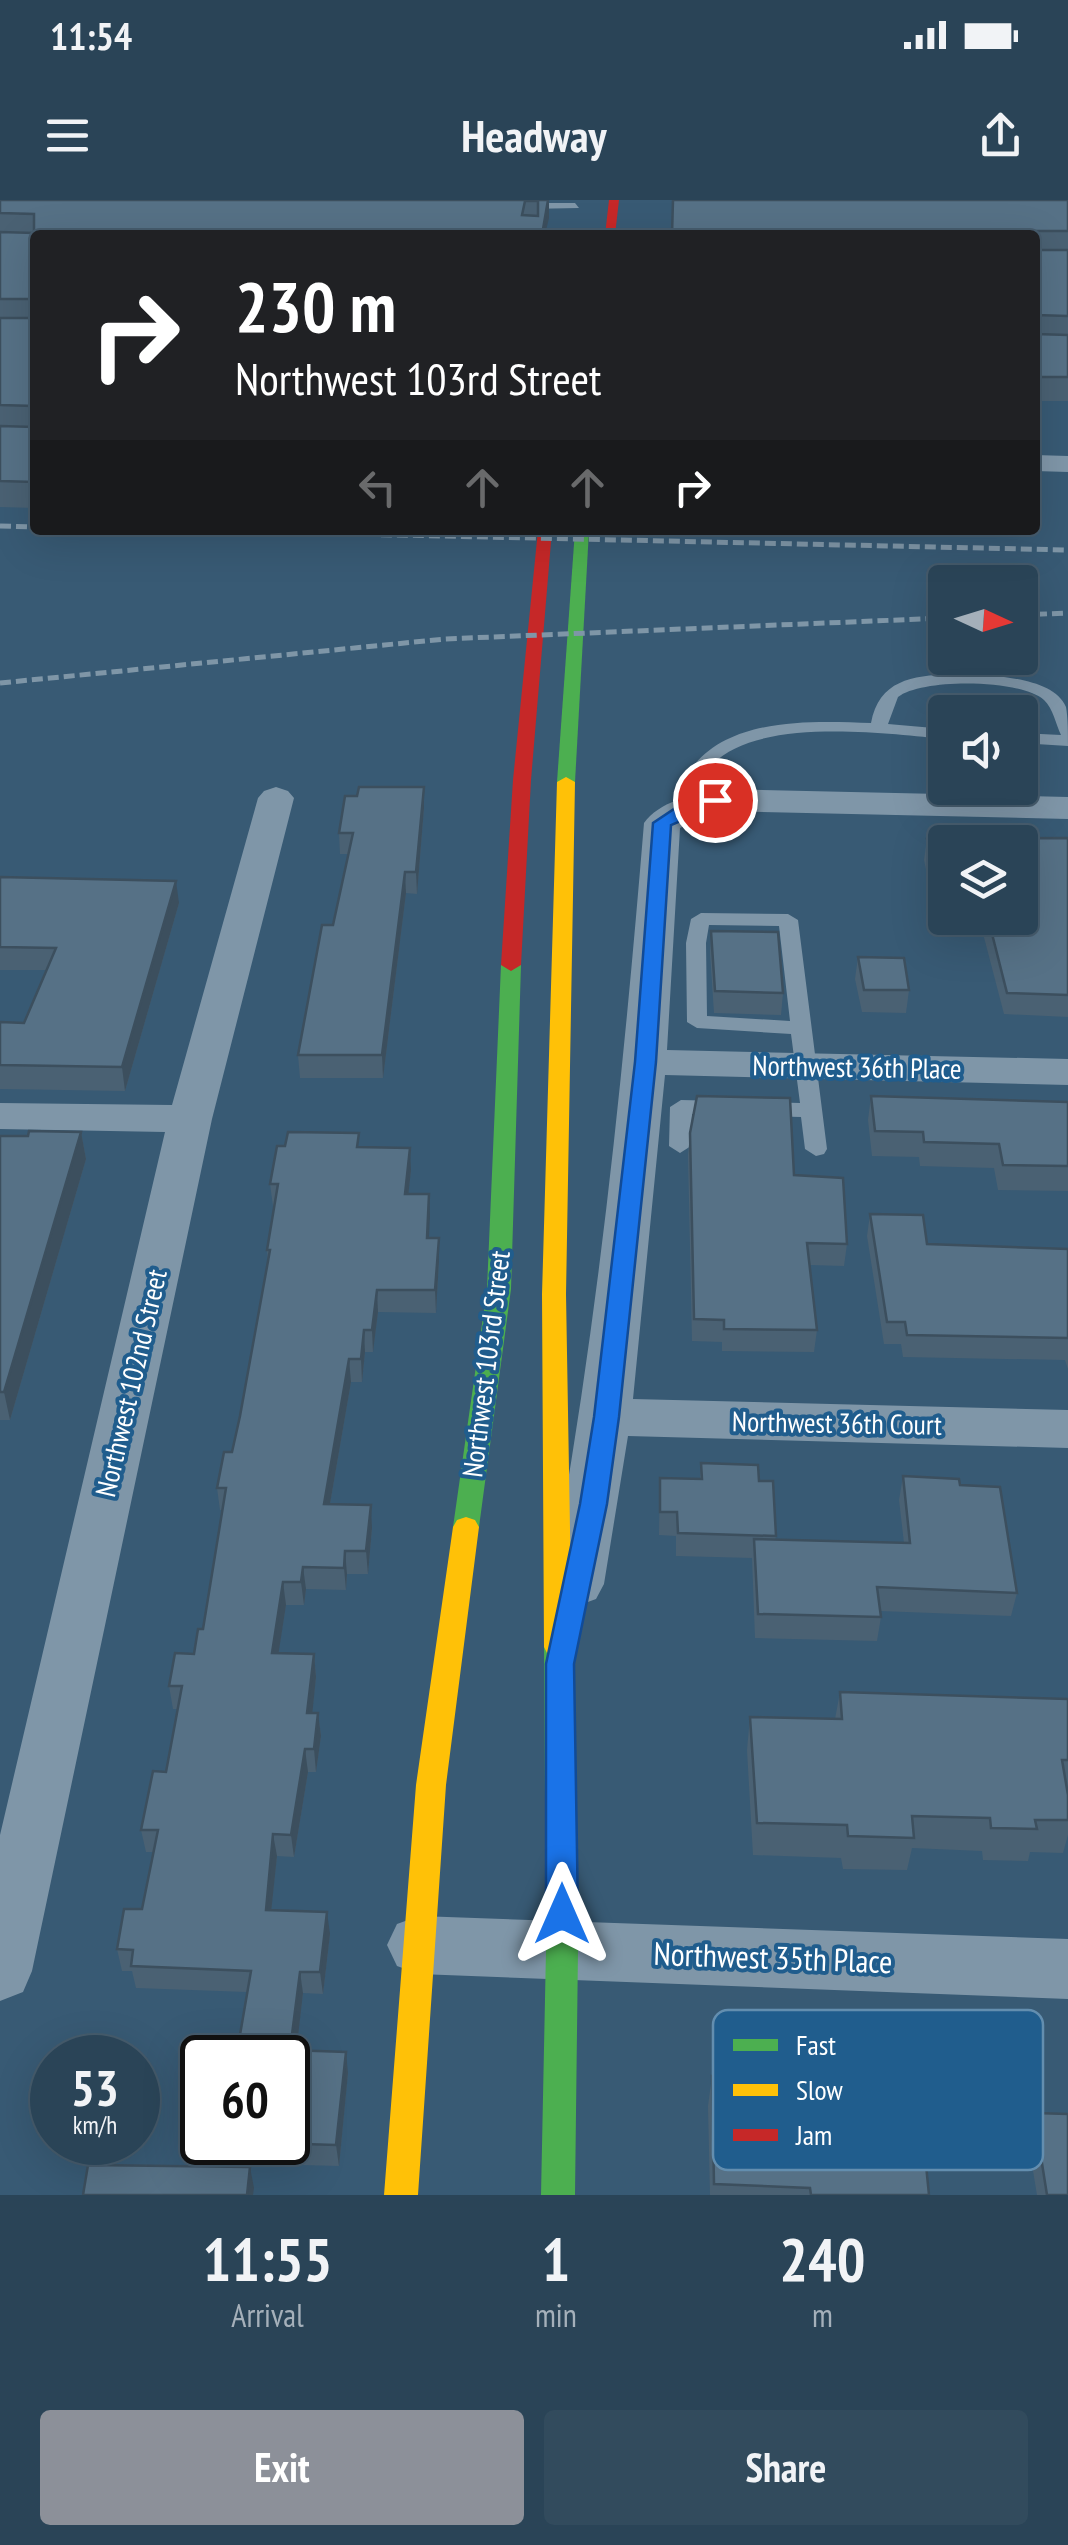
<!DOCTYPE html>
<html lang="en">
<head>
<meta charset="utf-8">
<style>
  body { margin:0; font-family:"PT Sans Narrow",sans-serif; background:#324b5d; color:#f1f3f6; height:100vh; display:flex; flex-direction:column; font-size:38px; white-space:nowrap }
  * { box-sizing:border-box; margin:0 }
  p { font-size:32px; color:#a5b0ba }
  .icon { flex:none; width:55px; height:55px; fill:none; stroke:currentColor; stroke-width:2; stroke-linecap:round; stroke-linejoin:round }
  .map { position:relative; height:1995px; overflow:hidden }
  .sheet { display:flex; flex-direction:column; background:#2a4457; flex:1 }
  .sheet>* { flex:none }
  .top-card { position:absolute; left:30px; top:30px; width:1010px; height:305px; border-radius:10px; box-shadow:0 10px 40px #0002,0 0 0 2px #465c6d; background:#202124; color:#fff; overflow:hidden }
  .needle { width:65px; rotate:94deg }
  .controls { position:absolute; left:928px; top:365px; display:grid; gap:20px }
  .controls a { display:grid; place-items:center; width:110px; height:110px; border-radius:10px; background:#2a4457; box-shadow:0 10px 40px #0002,0 0 0 2px #465c6d; font-size:50px }
  .speed { position:absolute; left:30px; top:1835px; display:flex; gap:20px; font-size:50px; font-weight:700; text-align:center }
  .speed>* { display:grid; place-content:center; width:130px; height:130px; border-radius:50%; background:#2a4457; box-shadow:0 10px 40px #0002,0 0 0 2px #465c6d; line-height:1 }
  .speed small { font-size:25px; font-weight:400 }
  .speed .limit { border:5px solid #111; border-radius:15px; background:#fff; color:#111 }
  .pin { position:absolute; display:grid; place-items:center; width:85px; height:85px; color:#fff; margin:-42px; border:5px solid #fff; border-radius:50%; box-shadow:0 2px 10px #0007 }
  .me { position:absolute; width:110px; margin:-55px; rotate:0deg; stroke-linejoin:round; filter:drop-shadow(0 0 8px #0008) }
  .turn { display:flex; align-items:center; gap:35px; height:210px; padding:0 40px; font-size:45px }
  .turn .icon { width:130px; height:130px; stroke-width:2.5 }
  .turn b { display:block; font-size:70px; line-height:85px }
  .lanes { display:flex; align-items:center; height:95px; padding:0 40px; background:#0003; justify-content:center; gap:50px; direction:ltr }
  .lanes .off { opacity:.35 }
  .eta { display:flex; justify-content:space-evenly; align-items:center; height:170px; text-align:center }
  .eta b { font-size:60px; font-weight:700; line-height:70px }
  .cta { display:flex; gap:20px; margin-top:auto; padding:20px 40px }
  .cta a { flex:1; height:115px; border-radius:10px; background:#8c9099; color:#fff; font-size:40px; font-weight:700; line-height:115px; text-align:center }
  .cta a+a { background:#324b5d; color:#f1f3f6 }
  .status { display:flex; justify-content:space-between; align-items:center; height:70px; padding:0 50px; background:#2a4457; direction:ltr }
  .status svg { height:28px; fill:currentColor }
  header { display:flex; justify-content:space-between; align-items:center; height:130px; padding:0 40px; background:#2a4457; font-size:45px; font-weight:700 }
  .map>svg:first-child { display:block }
  .lines { fill:none; stroke-linecap:round; stroke-linejoin:round }
  .lane { fill:#7f96a8; fill-rule:evenodd }
  .street { fill:#7f96a8; fill-rule:evenodd }
  .fast { fill:#4caf50; fill-rule:evenodd }
  .slow { fill:#ffc107; fill-rule:evenodd }
  .jam { fill:#c62828; fill-rule:evenodd }
  .rail { stroke:#7f96a7; stroke-width:5; stroke-dasharray:11 5; stroke-linecap:butt }
  .wall { fill:#4a6173 }
  .shaded-wall { fill:#3c4f5e }
  .building { fill:#567186; stroke:#3c4f5e; stroke-width:2.5; fill-rule:evenodd }
  .route { fill:#1a73e8; stroke:#114b97; stroke-width:2.5 }
  .labels { text-anchor:middle; stroke-width:8; stroke-linejoin:round; paint-order:stroke }
  .street-label { font-size:28px; fill:#fff; stroke:#205d8d }
  .near-street-label { font-size:32px; fill:#fff; stroke:#205d8d }
  .key { fill:#205d8d; stroke:#638eaf; stroke-width:2.5 }
  .key-label { font-size:28px; fill:#fff }
</style>
</head>
<body>
<div class="status"><b>11:54</b><svg viewBox="0 0 49 12"><path d="M0 12V9h3v3zM5 12V6h3v6zM10 12V3h3v9zM15 12V0h3v12zM26 1h20v11H26zM47 4h2v5h-2z"/></svg></div>
<header><svg class="icon" aria-label="menu" viewBox="0 0 24 24"><path d="M4 6h16M4 12h16M4 18h16"/></svg>Headway<svg class="icon" aria-label="share" viewBox="0 0 24 24"><path d="M12 15V3M7 8l5-5 5 5M5 13v7h14v-7"/></svg></header>
<div class="map">
<svg width="1068" height="1995" viewBox="0 0 1068 1995">
  <rect width="100%" height="100%" fill="#385a74"/>
  <g class="lines">
    <g class="lane">
      <path d="M575 3 579 8 527 9 522 6 527 3Z"/>
      <path d="M950 474C980 475 1052 474 1066 507 1068 518 1068 534 1068 546L1020 543V533L1061 535C1056 525 1053 508 1044 500 1020 479 922 478 898 497L888 524 945 529V539C886 534 739 513 704 576 698 587 698 602 692 613L686 614 677 609C680 597 682 581 689 572 726 516 813 521 871 523 879 480 912 476 950 474Z"/>
      <path d="M701 713 788 714 798 720 827 949 824 954 816 956 805 949 801 917 760 916 749 909 760 902 800 903 791 834 697 828 687 822 686 743 691 719ZM709 725 779 726 790 821 707 816 706 743Z"/>
      <path d="M681 900 723 901 734 908 723 915 692 914 691 946 680 953 669 946 670 907Z"/>
    </g>
    <g class="street">
      <path d="M1035 255 1068 256V272L1035 271Z"/>
      <path d="M276 587 288 591 294 598 212 919 32 1771 23 1792 0 1801V1635L165 932 0 929V903L172 905 258 598 264 591Z"/>
      <path d="M715 589 1068 597V619L717 611 680 628 667 850 1068 859V885L665 875 633 1199 1068 1210V1248L628 1236 604 1384 596 1399 577 1406 558 1399 550 1384C597 1132 623 878 644 623 659 602 691 595 715 589Z"/>
      <path d="M419 1716 1068 1739V1799L419 1774 397 1766 387 1745 397 1724Z"/>
    </g>
    <g class="fast">
      <path d="M575 330H589L575 582 566 587 557 582Z"/>
      <path d="M511 759 521 765 511 1089 479 1327 475 1334 466 1337 457 1334 453 1327 487 1089 501 765Z"/>
      <path d="M558 1436 568 1439 572 1447 578 1750 575 1995H541L546 1750 544 1447 548 1439Z"/>
    </g>
    <g class="slow">
      <path d="M566 577 575 582 566 1094 572 1447 568 1455 558 1458 548 1455 544 1447 542 1094 557 582Z"/>
      <path d="M466 1317 475 1320 479 1327 446 1585 418 1995H384L416 1585 453 1327 457 1320Z"/>
    </g>
    <g class="jam">
      <path d="M609 0H619L615 35H605Z"/>
      <path d="M538 330H552L531 580 521 765 511 771 501 765 513 580Z"/>
    </g>
    <g class="rail">
      <path d="M0 326 35 327"/>
      <path d="M173 330 1068 350"/>
      <path d="M1020 415 1068 413"/>
      <path d="M0 483 445 439 945 418"/>
    </g>
  </g>
  <g class="wall">
    <path d="M0 0H549V18L35 35V308L0 307Z"/>
    <path d="M1068 0V201H1035V35H672Z"/>
    <path d="M424 608 417 694 406 693 383 878H300L298 855 333 725 349 654H340L339 633Z"/>
    <path d="M1068 638V817L1004 814 979 718H1020L945 642V707H934L924 660 927 639Z"/>
    <path d="M0 677 179 703 125 891 0 889V822L24 823 46 770H0Z"/>
    <path d="M711 731 783 793 781 815 714 813 710 753Z"/>
    <path d="M858 757 909 790 906 813 862 812 855 779Z"/>
    <path d="M871 896 1068 902V991L998 990 994 968 920 966 919 957 872 956 868 920Z"/>
    <path d="M81 932 86 959 10 1220H0V936H28Z"/>
    <path d="M690 933 794 975 847 1044 844 1066 810 1065 817 1130 814 1152 722 1151V1142L692 1141 688 955Z"/>
    <path d="M360 947 411 970 408 994H429V1038L439 1060 436 1113 378 1112 373 1152H365L362 1182H351L330 1304 372 1328 368 1374H347L346 1390 306 1389 304 1405H286L278 1454H314L316 1477 312 1513H318L321 1536 316 1572H308L294 1657 277 1656 271 1710 330 1734 323 1794 303 1793 296 1850 348 1873 339 1966 226 1963 222 1942 247 1792 136 1788 132 1771H122L117 1749 142 1709 153 1652H146L141 1630 166 1572 178 1509H173L169 1486 194 1454 203 1429 223 1310H220L217 1288 232 1252 240 1216 268 1061 267 1050 274 1006H273L270 984Z"/>
    <path d="M870 1014 927 1044 1068 1049V1169L1065 1160 903 1157 901 1144H884L867 1036Z"/>
    <path d="M701 1263 759 1281 776 1336 775 1340 904 1343 899 1300 903 1276 960 1285 1017 1393 1011 1416 880 1411 881 1417 877 1441 755 1438 752 1358 676 1356V1336L659 1335 660 1278 700 1279Z"/>
    <path d="M840 1492 1068 1499V1635L1063 1653 1030 1652 1028 1661 983 1660 982 1651 912 1648 907 1670 843 1669 841 1658 753 1655 747 1550 750 1517 835 1519Z"/>
    <path d="M798 1831 929 1995H710L708 1906 712 1876 794 1879 793 1862Z"/>
    <path d="M1034 1913 1068 1995H1037L1027 1934Z"/>
  </g>
  <g class="shaded-wall">
    <path d="M549 0V18L545 35H542Z"/>
    <path d="M424 587V608L417 694 416 672Z"/>
    <path d="M405 672 406 693 383 878 382 855Z"/>
    <path d="M176 681 179 703 125 891 122 867Z"/>
    <path d="M81 932 86 959 10 1220 4 1192Z"/>
    <path d="M410 948 411 970 406 1016 405 994Z"/>
    <path d="M429 994 430 1016 428 1060 427 1038Z"/>
    <path d="M439 1038V1060L436 1113 435 1090Z"/>
    <path d="M377 1090 378 1112 373 1152 372 1130Z"/>
    <path d="M364 1130 365 1152 362 1182 361 1159Z"/>
    <path d="M349 1159 351 1182 326 1327 324 1304Z"/>
    <path d="M371 1305 372 1328 368 1374 366 1351Z"/>
    <path d="M345 1351 347 1374 346 1390 344 1368Z"/>
    <path d="M303 1367 306 1389 304 1405 301 1382Z"/>
    <path d="M283 1382 286 1405 275 1476 272 1453Z"/>
    <path d="M314 1454 316 1477 310 1536 307 1513Z"/>
    <path d="M318 1513 321 1536 316 1572 314 1549Z"/>
    <path d="M305 1549 308 1572 294 1657 291 1635Z"/>
    <path d="M273 1634 277 1656 269 1732 266 1710Z"/>
    <path d="M327 1712 330 1734 323 1794 320 1772Z"/>
    <path d="M300 1772 303 1793 294 1871 290 1850Z"/>
    <path d="M346 1852 348 1873 339 1966 336 1945Z"/>
    <path d="M250 1967 254 1988 253 1995H247Z"/>
  </g>
  <g class="building">
    <path d="M0 0H548L542 35H35V282L0 281V226L34 227V206L0 205V118H34V99H0V32L34 33V14L0 13ZM525 1H538V16L522 15Z"/>
    <path d="M673 0H1068V31H1036V50H1068V116L1036 115V134L1068 135V177H1035V35H672Z"/>
    <path d="M359 587H424L416 672H405L382 855H298L322 725H333L353 633H339L345 596H357Z"/>
    <path d="M1068 638V795L1007 793 988 718H1020V642H945V686H937L927 639Z"/>
    <path d="M0 677 176 681 122 867 0 865V822L24 823 56 748 0 747Z"/>
    <path d="M711 731 778 732 783 793 715 791Z"/>
    <path d="M858 757 904 758 909 790H864Z"/>
    <path d="M697 896 790 898 794 975 843 978 847 1044 807 1043 817 1130 724 1129V1120L694 1119 690 933Z"/>
    <path d="M871 896 1068 902V966L1003 965 999 944 924 942 923 932 875 931Z"/>
    <path d="M29 931 81 932 4 1192H0V936H28Z"/>
    <path d="M288 932 359 933 357 947 410 948 405 994H429L427 1038H439L435 1090H377L372 1130H364L361 1159H349L324 1304 371 1305 366 1351H345L344 1368 303 1367 301 1382H283L272 1453 314 1454 307 1513H318L314 1549H305L291 1635 273 1634 266 1710 327 1712 320 1772H300L290 1850 346 1852 336 1945 233 1942H288V1858H236L251 1771 131 1766 133 1750 117 1749 124 1709H142L158 1630H141L153 1571 166 1572 182 1486H169L175 1453 194 1454 198 1429H203L226 1288H217L224 1252H232L240 1216 270 1050H267L278 984H270L277 946H285Z"/>
    <path d="M870 1014 923 1015 927 1044 1068 1049V1138L907 1135 905 1122H887Z"/>
    <path d="M701 1263 758 1265 759 1281H773L776 1336 678 1333 677 1312H660V1278L702 1279Z"/>
    <path d="M903 1276 959 1279 960 1285 1000 1287 1017 1393 877 1387 881 1417 758 1414 754 1339 910 1343Z"/>
    <path d="M840 1492 1068 1499V1560H1062L1068 1595V1620H1035L1037 1629 991 1628 990 1618 912 1616 914 1638 848 1636 847 1625 757 1623 750 1517 842 1519Z"/>
    <path d="M798 1831 913 1835 929 1995H811L810 1988 714 1984 712 1876 801 1880Z"/>
    <path d="M1034 1913 1068 1914V1995H1047Z"/>
    <path d="M88 1965 250 1967 247 1995H83Z"/>
  </g>
  <path class="route" d="M715 595 721 596V604L671 625 656 862 619 1217 607 1304 574 1464 578 1714 573 1725 562 1729 551 1725 546 1714V1464L580 1304 594 1217 635 862 653 623 680 605Z"/>
  <g class="labels">
    <g class="street-label">
      <text transform="translate(857 867) rotate(1)" y="10">Northwest 36th Place</text>
      <text transform="translate(486 1164) rotate(-83)" y="10">Northwest 103rd Street</text>
      <text transform="translate(131 1183) rotate(-77)" y="10">Northwest 102nd Street</text>
      <text transform="translate(837 1223) rotate(1)" y="10">Northwest 36th Court</text>
    </g>
    <g class="near-street-label">
      <text transform="translate(773 1758) rotate(2)" y="11">Northwest 35th Place</text>
    </g>
  </g>
  <rect x="713" y="1810" width="330" height="160" rx="15" class="key"/>
  <rect x="733" y="1839" width="45" height="12" fill="#4caf50"/>
  <rect x="733" y="1884" width="45" height="12" fill="#ffc107"/>
  <rect x="733" y="1929" width="45" height="12" fill="#c62828"/>
  <g class="key-label">
    <text x="796" y="1855">Fast</text>
    <text x="796" y="1900">Slow</text>
    <text x="796" y="1945">Jam</text>
  </g>
</svg>
<div class="controls">
<a><svg class="needle" viewBox="-14 -14 28 28"><path d="M0-13l5 13h-10z" fill="#e53935"/><path d="M0 13l5-13h-10z" fill="#a5b0ba"/></svg></a>
<a><svg class="icon" aria-label="sound" viewBox="0 0 24 24"><path d="M4 9h4l5-4v14l-5-4H4zM17 9q2 3 0 6"/></svg></a>
<a><svg class="icon" aria-label="layers" viewBox="0 0 24 24"><path d="M12 4l9 5-9 5-9-5zM3 14l9 5 9-5"/></svg></a>
</div>
<div class="speed"><div>53<small>km/h</small></div><div class="limit">60</div></div>
<div class="pin" style="left:715px;top:600px;background:#d93025"><svg class="icon" aria-label="arrive" viewBox="0 0 24 24"><path d="M6 21V4h12l-3 4 3 4H6"/></svg></div>
<svg class="me" style="left:562px;top:1714px" viewBox="-20 -20 40 40"><path d="M0-17L14 15 0 8-14 15z" fill="#1a73e8" stroke="#fff" stroke-width="4"/></svg>
<div class="top-card">
<div class="turn"><svg class="icon" aria-label="right" viewBox="0 0 24 24"><path d="M7 20v-9h11M14 6l5 5-5 5"/></svg><div><b>230 m</b>Northwest 103rd Street</div></div>
<div class="lanes"><svg class="icon off" aria-label="left" viewBox="0 0 24 24"><path d="M17 20v-9H6M10 6l-5 5 5 5"/></svg><svg class="icon off" aria-label="ahead" viewBox="0 0 24 24"><path d="M12 20V5M6 11l6-6 6 6"/></svg><svg class="icon off" aria-label="ahead" viewBox="0 0 24 24"><path d="M12 20V5M6 11l6-6 6 6"/></svg><svg class="icon" aria-label="right" viewBox="0 0 24 24"><path d="M7 20v-9h11M14 6l5 5-5 5"/></svg></div>
</div>
</div>
<section class="sheet">
<div class="eta">
<div><b>11:55</b><p>Arrival</p></div>
<div><b>1</b><p>min</p></div>
<div><b>240</b><p>m</p></div>
</div>
<div class="cta"><a>Exit</a><a>Share</a></div>
</section>
</body>
</html>
